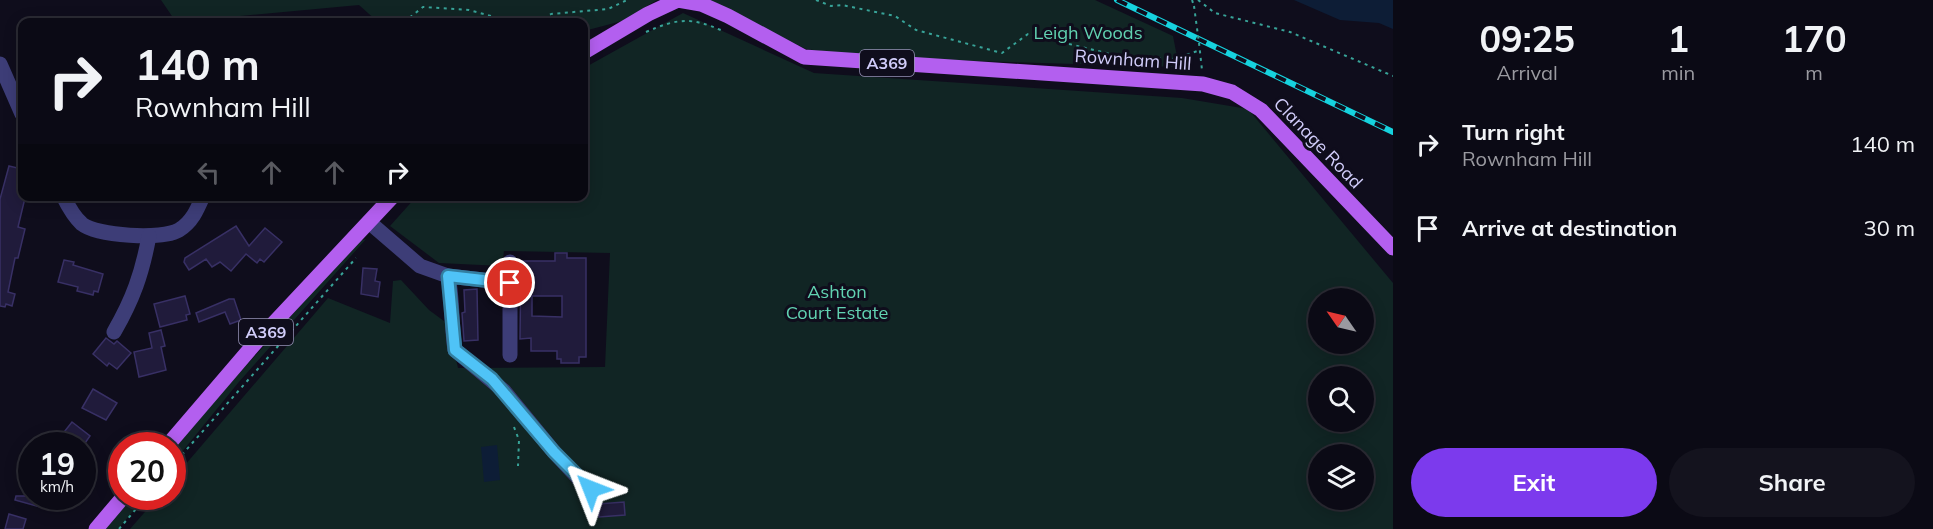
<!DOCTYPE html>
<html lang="en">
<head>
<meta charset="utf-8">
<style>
  body { margin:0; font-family:Mulish,sans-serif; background:#14131e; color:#f1f3f6; height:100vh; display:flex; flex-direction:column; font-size:22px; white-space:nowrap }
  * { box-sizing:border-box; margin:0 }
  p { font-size:20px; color:#9a9aa0 }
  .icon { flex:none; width:33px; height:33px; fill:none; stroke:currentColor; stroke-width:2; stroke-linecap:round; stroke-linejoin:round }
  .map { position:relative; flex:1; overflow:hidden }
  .panel { display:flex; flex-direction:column; background:#0b0a15; width:540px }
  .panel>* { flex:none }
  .top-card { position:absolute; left:18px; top:18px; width:570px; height:183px; border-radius:12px; box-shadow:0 3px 15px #0003,0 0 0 2px #2b2b34; background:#0b0a15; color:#f1f3f6; overflow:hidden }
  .needle { width:39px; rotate:304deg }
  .tools { position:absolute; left:1308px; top:288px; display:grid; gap:12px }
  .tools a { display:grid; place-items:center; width:66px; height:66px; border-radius:50%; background:#0b0a15; box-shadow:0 3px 15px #0003,0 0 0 2px #2b2b34; font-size:30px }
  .speed { position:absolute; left:18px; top:432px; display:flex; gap:12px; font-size:30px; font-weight:700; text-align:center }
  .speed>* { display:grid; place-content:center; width:78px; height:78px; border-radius:50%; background:#0b0a15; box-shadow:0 3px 15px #0003,0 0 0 2px #2b2b34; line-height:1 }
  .speed small { font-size:15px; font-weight:400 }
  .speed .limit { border:9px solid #d22; background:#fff; color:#111 }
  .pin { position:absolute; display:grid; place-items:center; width:51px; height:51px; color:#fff; margin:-26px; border:3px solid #fff; border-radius:50%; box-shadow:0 2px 6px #0007 }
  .me { position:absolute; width:66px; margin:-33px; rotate:315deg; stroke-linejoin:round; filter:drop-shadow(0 0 4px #0008) }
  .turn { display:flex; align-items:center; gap:21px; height:126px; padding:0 18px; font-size:27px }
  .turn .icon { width:78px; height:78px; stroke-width:2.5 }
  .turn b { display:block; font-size:42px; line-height:51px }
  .lanes { display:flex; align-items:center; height:57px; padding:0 18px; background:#0003; justify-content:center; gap:30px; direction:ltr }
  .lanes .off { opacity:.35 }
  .eta { display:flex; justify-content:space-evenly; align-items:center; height:102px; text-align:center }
  .eta b { font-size:36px; font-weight:700; line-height:42px }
  .button { display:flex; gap:12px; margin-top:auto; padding:12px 18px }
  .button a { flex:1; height:69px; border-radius:36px; background:#7c3aed; color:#fff; font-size:24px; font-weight:700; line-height:69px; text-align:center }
  .button a+a { background:#14131e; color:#f1f3f6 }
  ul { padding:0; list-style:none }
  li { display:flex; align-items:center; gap:18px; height:84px; padding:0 18px }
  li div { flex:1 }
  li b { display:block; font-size:22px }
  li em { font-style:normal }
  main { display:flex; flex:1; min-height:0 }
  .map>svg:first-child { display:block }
  .green { fill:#112524; fill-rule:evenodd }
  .water { fill:#0d1d36 }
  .building { fill:#201b3b; stroke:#383065; stroke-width:1.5; fill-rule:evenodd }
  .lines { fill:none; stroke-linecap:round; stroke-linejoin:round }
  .path { stroke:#38a398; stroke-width:2; stroke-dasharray:3 4.5; stroke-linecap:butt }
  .minor { stroke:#3d3d77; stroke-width:15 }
  .major { stroke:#b35fef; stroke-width:15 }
  .rail-casing { stroke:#16d2de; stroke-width:6 }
  .rail { stroke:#0f0d1c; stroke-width:4; stroke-dasharray:11; stroke-linecap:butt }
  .path-bridge { stroke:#38a398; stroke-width:2; stroke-dasharray:3 4.5; stroke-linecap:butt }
  .route-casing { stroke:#337fa1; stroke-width:15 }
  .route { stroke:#4fc3f7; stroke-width:10 }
  .labels { text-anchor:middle; stroke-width:6; stroke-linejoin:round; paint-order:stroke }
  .shield { fill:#0f0d1c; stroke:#9793b7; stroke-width:1.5 }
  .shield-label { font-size:16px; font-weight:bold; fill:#d1cdfa }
  .park-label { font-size:18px; fill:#61d2b1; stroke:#0f0d1c }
  .street-label { font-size:18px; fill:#d1cdfa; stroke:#0f0d1c }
</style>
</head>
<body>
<main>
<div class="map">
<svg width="1393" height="529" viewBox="0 0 1393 529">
  <rect width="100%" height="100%" fill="#0f0d1c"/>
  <g class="green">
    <path d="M161 0H657L622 21 584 31V22H378L359 5 176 22Z"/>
    <path d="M707 0H1095L1173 36 1179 67 873 58 806 49Z"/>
    <path d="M683 13 814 73 1182 98 1248 109 1393 283V529H130L158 497 172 496 173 479 328 298 390 323 393 281 401 280 429 310 448 324 458 368 605 367 610 253 504 251 502 266 439 263 390 226 416 197 584 196V68ZM1318 298H1364V344H1318ZM1318 376H1364V422H1318ZM1318 454H1364V500H1318Z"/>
    <path d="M366 239 238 383 173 463V448L186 432 359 241Z"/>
    <path d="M131 497H145L118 529H103Z"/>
  </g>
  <g class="water">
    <path d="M1294 0H1393V29L1379 23 1340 20Z"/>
    <path d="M497 445 500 480 484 482 481 447Z"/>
  </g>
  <g class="building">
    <path d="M9 166 22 169V197L25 198 18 227 25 229 18 258H15L8 292 15 294 12 306 6 304 5 307 0 306V199Z"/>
    <path d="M236 226 249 246 265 228 282 242 264 262 260 259 257 263 246 254 231 271 220 262 212 267 206 259 189 270 184 262 185 258Z"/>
    <path d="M555 253H567V258H586V357H579V363H561V359H557V351H531V338L520 339 521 261H555ZM532 296H562V317L532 316Z"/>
    <path d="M64 260 74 262 73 265 103 274 98 292 94 291 93 295 77 291 78 287 58 282Z"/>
    <path d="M363 268 377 269 375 281 380 282 378 297 361 294Z"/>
    <path d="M477 289 478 340 464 341 462 313 465 312 464 290Z"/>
    <path d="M185 296 190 314 186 315 187 320 160 327 154 304Z"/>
    <path d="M229 299H234L241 320 230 324 225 312 199 322 196 313Z"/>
    <path d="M161 330 165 346 161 347 166 370 139 377 134 352 152 348 149 333Z"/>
    <path d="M106 338 114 344 117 341 131 353 117 369 109 363 107 366 93 354Z"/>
    <path d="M93 389 117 403 106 420 82 408Z"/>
    <path d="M72 422 90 436 83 446H53Z"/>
    <path d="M16 496H47L44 508 15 500Z"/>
    <path d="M624 502 625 515 599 517 598 504Z"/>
    <path d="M9 514 26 519 23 529H5Z"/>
  </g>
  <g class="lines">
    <g class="path">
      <path d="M816 0 831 6 842 5 895 16 916 30 1002 53 1028 34 1119 56 1175 59 1200 50"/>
      <path d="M1192 0 1194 6"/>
      <path d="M1198 0 1215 13 1290 32 1393 76"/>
      <path d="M348 22H353"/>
      <path d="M404 22 423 7 469 10 513 22"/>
      <path d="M537 22 551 14 608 9 627 0"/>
      <path d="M646 32C678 18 691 17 723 31"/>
      <path d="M1199 43 1202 70"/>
      <path d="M1119 57 1128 65"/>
      <path d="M514 427 519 440 518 466"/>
      <path d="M172 466 356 258"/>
      <path d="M119 529 147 496"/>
    </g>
    <g class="minor">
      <path d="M0 64 22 114"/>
      <path d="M63 196C68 206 74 217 82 224 97 236 162 240 179 230 192 222 197 210 203 196"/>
      <path d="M369 222 420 266 448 276 510 283"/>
      <path d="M448 276C453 300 451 325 455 350L504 391 554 452 593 494"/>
      <path d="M114 332C133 299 142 274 149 236"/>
      <path d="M510 355V262"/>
    </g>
    <g class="major">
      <path d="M584 52 648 14 678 0 701 4 728 16 804 57 1203 84 1232 92 1261 110 1393 248"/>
      <path d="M167 446 257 341 393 196"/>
      <path d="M96 529 124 496"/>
    </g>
    <defs>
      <path id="rail" d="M1117 0 1393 132"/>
    </defs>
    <use href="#rail" class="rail-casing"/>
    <use href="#rail" class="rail"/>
    <path class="path-bridge" d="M1194 6 1199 43"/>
  </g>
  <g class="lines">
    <defs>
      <path id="route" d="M510 283 448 276 455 350 492 379 554 452 591 489"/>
    </defs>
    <use href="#route" class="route-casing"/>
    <use href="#route" class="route"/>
  </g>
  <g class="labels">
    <g class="shield">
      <rect x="860" y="50" width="54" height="26" rx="4.5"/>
      <rect x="239" y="319" width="54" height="26" rx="4.5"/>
    </g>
    <g class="shield-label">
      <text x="887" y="69">A369</text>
      <text x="266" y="338">A369</text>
    </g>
    <g class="park-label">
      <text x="1088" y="39">Leigh Woods</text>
      <text x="837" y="298">Ashton<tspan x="837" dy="21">Court Estate</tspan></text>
    </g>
    <g class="street-label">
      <text transform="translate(1133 60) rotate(4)" y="6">Rownham Hill</text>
      <text transform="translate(1318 143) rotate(46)" y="6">Clanage Road</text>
    </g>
  </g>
</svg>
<div class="tools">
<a><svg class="needle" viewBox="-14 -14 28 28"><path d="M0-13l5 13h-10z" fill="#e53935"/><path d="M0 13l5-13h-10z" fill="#9a9aa0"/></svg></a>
<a><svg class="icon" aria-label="search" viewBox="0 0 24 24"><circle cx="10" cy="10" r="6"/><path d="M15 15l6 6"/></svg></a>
<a><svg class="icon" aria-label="layers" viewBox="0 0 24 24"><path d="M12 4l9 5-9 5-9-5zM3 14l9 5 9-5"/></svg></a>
</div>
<div class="speed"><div>19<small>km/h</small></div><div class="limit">20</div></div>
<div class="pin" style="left:510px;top:283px;background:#d93025"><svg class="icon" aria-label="arrive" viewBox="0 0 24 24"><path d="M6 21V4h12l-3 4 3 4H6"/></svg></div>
<svg class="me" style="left:591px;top:489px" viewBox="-20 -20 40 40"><path d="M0-17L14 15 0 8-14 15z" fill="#4fc3f7" stroke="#fff" stroke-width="4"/></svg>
<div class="top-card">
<div class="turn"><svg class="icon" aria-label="right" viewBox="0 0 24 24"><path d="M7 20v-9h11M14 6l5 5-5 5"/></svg><div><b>140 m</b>Rownham Hill</div></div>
<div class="lanes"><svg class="icon off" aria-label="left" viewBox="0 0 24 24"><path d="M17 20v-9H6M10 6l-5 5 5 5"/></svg><svg class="icon off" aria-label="ahead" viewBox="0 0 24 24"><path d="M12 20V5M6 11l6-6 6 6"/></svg><svg class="icon off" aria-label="ahead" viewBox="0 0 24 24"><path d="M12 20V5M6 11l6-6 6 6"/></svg><svg class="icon" aria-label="right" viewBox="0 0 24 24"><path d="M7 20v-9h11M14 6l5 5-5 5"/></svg></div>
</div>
</div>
<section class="panel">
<div class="eta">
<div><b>09:25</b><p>Arrival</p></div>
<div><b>1</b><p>min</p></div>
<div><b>170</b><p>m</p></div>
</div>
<ul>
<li><svg class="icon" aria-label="right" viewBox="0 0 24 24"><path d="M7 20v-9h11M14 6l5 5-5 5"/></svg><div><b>Turn right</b><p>Rownham Hill</p></div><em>140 m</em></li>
<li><svg class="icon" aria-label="arrive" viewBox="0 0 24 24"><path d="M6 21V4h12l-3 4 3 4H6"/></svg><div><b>Arrive at destination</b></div><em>30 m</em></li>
</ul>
<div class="button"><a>Exit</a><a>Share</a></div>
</section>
</main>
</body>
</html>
